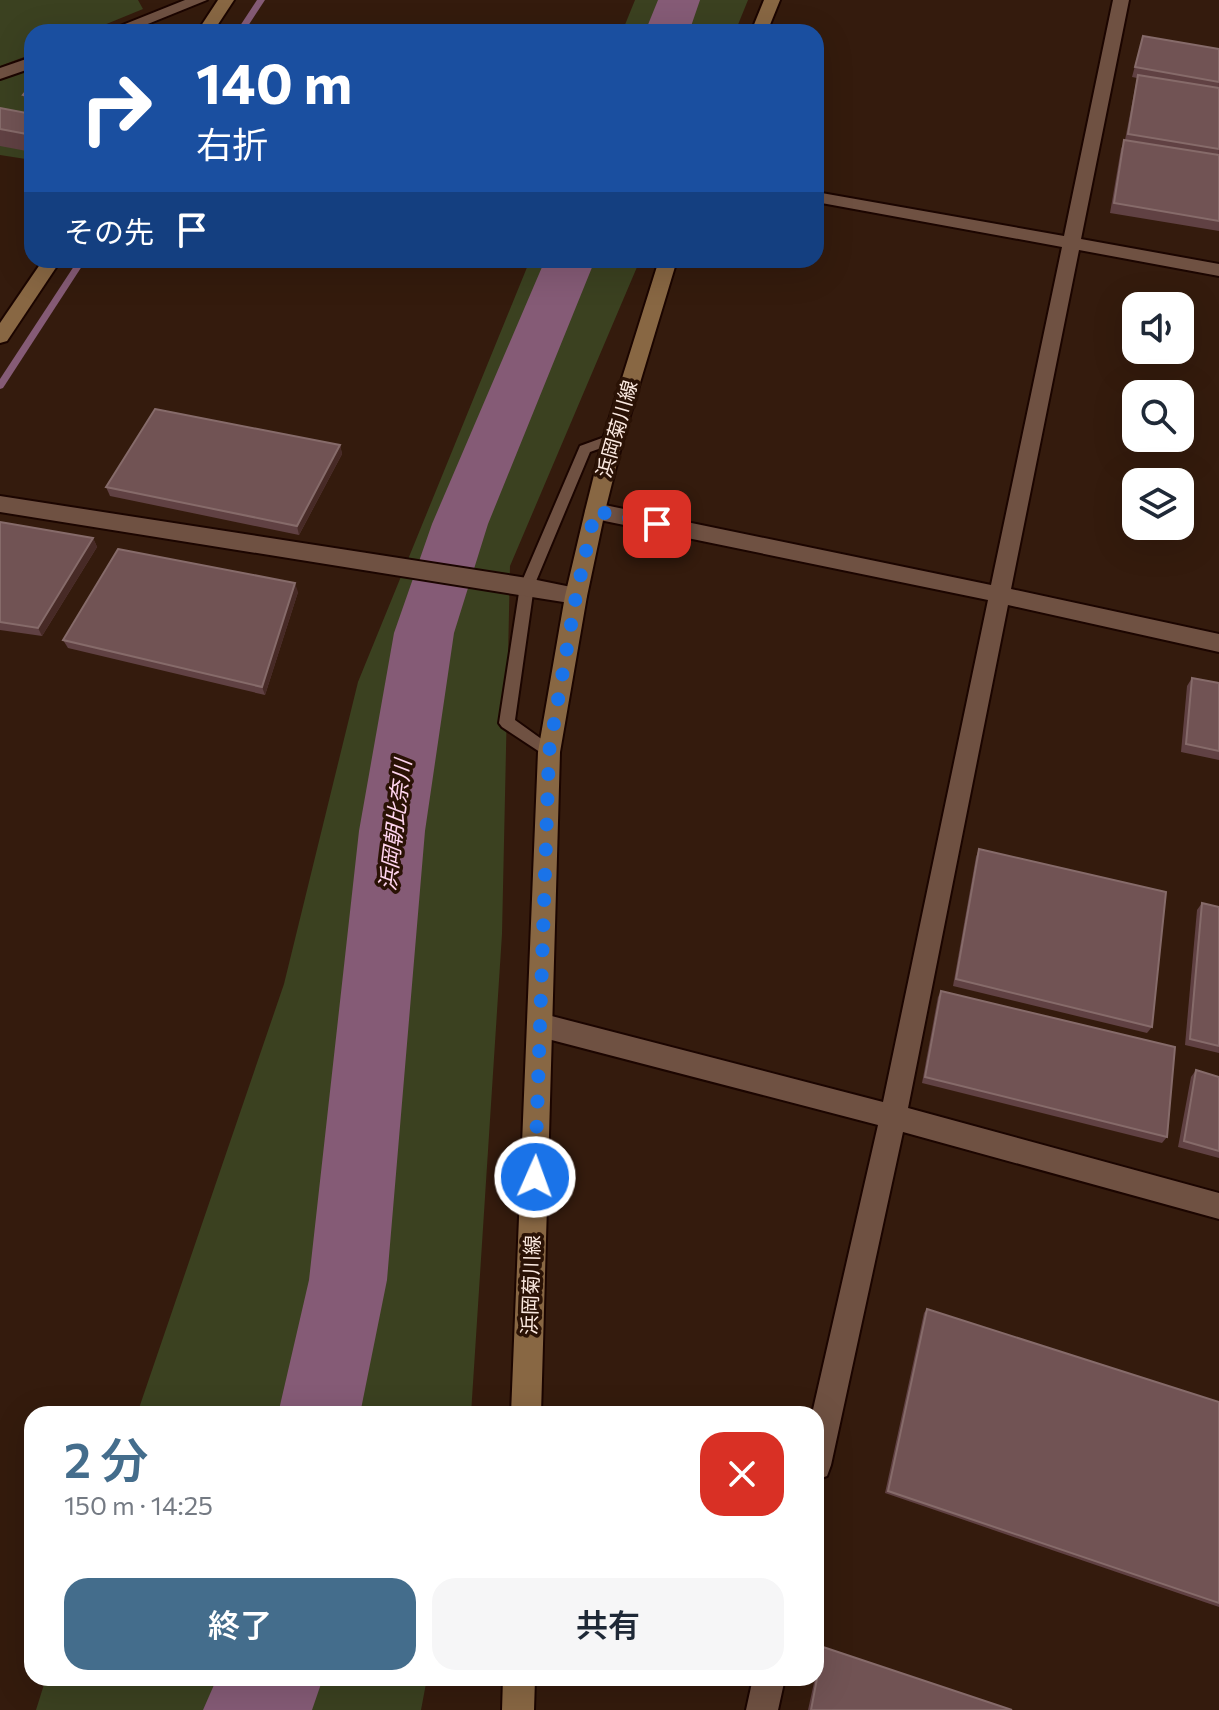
<!DOCTYPE html>
<html lang="ja">
<head>
<meta charset="utf-8">
<style>
  body { margin:0; font-family:Commissioner,"Noto Sans JP",sans-serif; background:#f6f6f7; color:#1f2937; height:100vh; display:flex; flex-direction:column; font-size:30px; white-space:nowrap }
  * { box-sizing:border-box; margin:0 }
  p { font-size:26px; color:#747a83 }
  .icon { flex:none; width:44px; height:44px; fill:none; stroke:currentColor; stroke-width:2; stroke-linecap:round; stroke-linejoin:round }
  .map { position:relative; flex:1; overflow:hidden }
  .panel { position:absolute; left:24px; top:1406px; width:800px; height:280px; display:flex; flex-direction:column; background:#fff; border-radius:24px; box-shadow:0 8px 32px #0002 }
  .panel>* { flex:none }
  .top-card { position:absolute; left:24px; top:24px; width:800px; height:244px; border-radius:24px; box-shadow:0 8px 32px #0002; background:#1a4fa0; color:#fff; overflow:hidden }
  .fabs { position:absolute; left:1122px; top:292px; display:grid; gap:16px }
  .fabs a { display:grid; place-items:center; width:72px; height:72px; border-radius:16px; background:#fff; box-shadow:0 8px 32px #0002; font-size:40px }
  .pin { position:absolute; display:grid; place-items:center; width:68px; height:68px; color:#fff; margin:-34px; border-radius:16px; box-shadow:0 4px 12px #0006 }
  .me { position:absolute; width:88px; margin:-44px; rotate:2deg; stroke-linejoin:round; filter:drop-shadow(0 0 6px #0008) }
  .turn { display:flex; align-items:center; gap:28px; height:168px; padding:0 40px; font-size:36px }
  .turn .icon { width:104px; height:104px; stroke-width:2.5 }
  .turn b { display:block; font-size:56px; line-height:68px }
  .then { display:flex; align-items:center; height:76px; padding:0 40px; background:#0003; gap:16px; font-size:30px }
  .round { display:grid; place-items:center; flex:none; width:84px; height:84px; border-radius:24px; background:#f6f6f7 }
  .head { display:flex; align-items:center; justify-content:space-between; height:136px; padding:0 40px }
  h1 { font-size:48px; font-weight:600; line-height:60px; color:#446d8c }
  .action { display:flex; gap:16px; margin-top:auto; padding:16px 40px }
  .action a { flex:1; height:92px; border-radius:24px; background:#446d8c; color:#fff; font-size:32px; font-weight:600; line-height:92px; text-align:center }
  .action a+a { background:#f6f6f7; color:#1f2937 }
  .map>svg:first-child { display:block }
  .green { fill:#3b4120 }
  .lines { fill:none; stroke-linecap:round; stroke-linejoin:round }
  .stream { fill:#855b76; fill-rule:evenodd }
  .river { fill:#855b76; fill-rule:evenodd }
  .lane-casing { stroke:#1b0500; stroke-width:4 }
  .street-casing { stroke:#1b0500; stroke-width:4 }
  .secondary-casing { stroke:#1b0500; stroke-width:4 }
  .lane { fill:#6f5142; fill-rule:evenodd }
  .street { fill:#6f5142; fill-rule:evenodd }
  .secondary { fill:#886743; fill-rule:evenodd }
  .wall { fill:#604143 }
  .shaded-wall { fill:#472a26 }
  .building { fill:#715354; stroke:#866b6a; stroke-width:2 }
  .route { stroke:#1a73e8; stroke-width:14; stroke-dasharray:0 25.2 }
  .labels { text-anchor:middle; stroke-width:7; stroke-linejoin:round; paint-order:stroke }
  .street-label { font-size:20px; fill:#fceae1; stroke:#2a1205 }
  .water-label { font-size:22px; font-style:italic; fill:#fed4ee; stroke:#2a1205 }
</style>
</head>
<body>
<div class="map">
<svg width="1219" height="1710" viewBox="0 0 1219 1710">
  <rect width="100%" height="100%" fill="#341b0d"/>
  <g class="green">
    <path d="M0 0H138L143 9 87 32H32V54L0 66Z"/>
    <path d="M635 0H748L735 32H622Z"/>
    <path d="M32 64V160L0 155V76Z"/>
    <path d="M530 260H640L510 566 502 934 471 1414H137L284 984 358 682Z"/>
    <path d="M46 1678H427L421 1710H36Z"/>
  </g>
  <g class="lines">
    <g class="stream">
      <path d="M257 0H265L244 32H236Z"/>
      <path d="M78 260H86L3 388 0 389V379Z"/>
      <path d="M274 1678H284L286 1683 282 1710H268Z"/>
    </g>
    <g class="river">
      <path d="M658 0H700L689 32H645Z"/>
      <path d="M545 260H595L488 524 454 633 425 831 387 1280 360 1414H278L309 1280 359 831 394 633 432 524Z"/>
      <path d="M217 1678H323L312 1710H203Z"/>
    </g>
    <defs>
      <path id="lane" d="M613 434 618 436V442L590 452 534 586 515 720 554 748 557 752 554 756 549 758 502 727 499 723 520 586 580 446Z"/>
      <g id="street">
        <path d="M185 0H207L128 32H105Z"/>
        <path d="M1113 0H1129L1081 239 1219 264V276L1079 250 1011 589 1219 634V652L1008 605 908 1108 1219 1193V1219L903 1132 831 1465 827 1476 816 1480V1414H812L878 1125 540 1037 531 1033 527 1025 531 1017 540 1013 883 1102 988 600 595 519 588 516 585 511 588 506 595 503 991 585 1062 247 816 202V192L1064 236Z"/>
        <path d="M32 57V68L0 79V68Z"/>
        <path d="M0 496 527 578 576 588 584 590 587 596 584 602 576 604 0 512Z"/>
        <path d="M753 1678H785L778 1710H746Z"/>
      </g>
      <g id="secondary">
        <path d="M218 0H234L213 32H197Z"/>
        <path d="M764 0H780L767 32H751Z"/>
        <path d="M43 260H61L7 341 0 343V323Z"/>
        <path d="M659 260H677L623 439 605 511 587 596 560 752 541 1414H511L538 752 565 596 585 511 603 439Z"/>
        <path d="M503 1678H535L534 1710H502Z"/>
      </g>
    </defs>
    <use href="#lane" class="lane-casing"/>
    <use href="#street" class="street-casing"/>
    <use href="#secondary" class="secondary-casing"/>
    <use href="#lane" class="lane"/>
    <use href="#street" class="street"/>
    <use href="#secondary" class="secondary"/>
  </g>
  <g class="wall">
    <path d="M1143 36 1219 49V231L1110 213 1121 149 1125 140 1137 78 1132 77Z"/>
    <path d="M32 84V152L0 146V108L29 113 23 95Z"/>
    <path d="M421 260H459L456 266Z"/>
    <path d="M340 445 342 454 299 535 110 496 106 487Z"/>
    <path d="M0 522 93 538 97 547 42 636 0 630Z"/>
    <path d="M298 592 265 695 68 648 63 640Z"/>
    <path d="M1192 678 1219 683V760L1181 752 1187 686Z"/>
    <path d="M979 849 1152 1027 1147 1033 953 986 976 857Z"/>
    <path d="M1202 903 1219 907V1053L1185 1045 1197 910Z"/>
    <path d="M941 991 1167 1137 1162 1143 922 1083 938 997Z"/>
    <path d="M1196 1070 1219 1077V1158L1178 1147 1191 1077Z"/>
    <path d="M927 1309 1219 1402V1607L885 1493 924 1313Z"/>
    <path d="M823 1647 1012 1710H808L815 1678H816L821 1648Z"/>
  </g>
  <g class="shaded-wall">
    <path d="M340 445 342 454 299 535 297 526Z"/>
    <path d="M93 538 97 547 42 636 38 628Z"/>
    <path d="M295 583 298 592 265 695 262 687Z"/>
  </g>
  <g class="building">
    <path d="M1143 36 1219 49V82L1135 67Z"/>
    <path d="M1138 75 1219 88V149L1128 134Z"/>
    <path d="M32 84V97L23 95Z"/>
    <path d="M0 108 32 114V135L0 129Z"/>
    <path d="M1124 140 1219 155V221L1114 203Z"/>
    <path d="M155 409 340 445 297 526 106 487Z"/>
    <path d="M0 522 93 538 38 628 0 622Z"/>
    <path d="M118 549 295 583 262 687 63 640Z"/>
    <path d="M1192 678 1219 683V751L1186 744Z"/>
    <path d="M979 849 1166 892 1152 1027 956 979Z"/>
    <path d="M1202 903 1219 907V1046L1190 1039Z"/>
    <path d="M941 991 1175 1047 1167 1137 925 1077Z"/>
    <path d="M1196 1070 1219 1077V1151L1184 1141Z"/>
    <path d="M927 1309 1219 1402V1603L888 1491Z"/>
    <path d="M823 1647 1012 1710H811Z"/>
  </g>
  <g class="lines">
    <path class="route" d="M535 1177 549 752 576 596 595 511 657 524"/>
  </g>
  <g class="labels">
    <g class="street-label">
      <text transform="translate(617 429) rotate(-74)" y="7">浜岡菊川線</text>
      <text transform="translate(531 1285) rotate(-88)" y="7">浜岡菊川線</text>
    </g>
    <g class="water-label">
      <text transform="translate(395 825) rotate(-83)" y="8">浜岡朝比奈川</text>
    </g>
  </g>
</svg>
<div class="fabs">
<a><svg class="icon" aria-label="sound" viewBox="0 0 24 24"><path d="M4 9h4l5-4v14l-5-4H4zM17 9q2 3 0 6"/></svg></a>
<a><svg class="icon" aria-label="search" viewBox="0 0 24 24"><circle cx="10" cy="10" r="6"/><path d="M15 15l6 6"/></svg></a>
<a><svg class="icon" aria-label="layers" viewBox="0 0 24 24"><path d="M12 4l9 5-9 5-9-5zM3 14l9 5 9-5"/></svg></a>
</div>
<div class="pin" style="left:657px;top:524px;background:#d93025"><svg class="icon" aria-label="arrive" viewBox="0 0 24 24"><path d="M6 21V4h12l-3 4 3 4H6"/></svg></div>
<svg class="me" style="left:535px;top:1177px" viewBox="-20 -20 40 40"><circle r="17" fill="#1a73e8" stroke="#fff" stroke-width="3"/><path d="M0-11L8 9 0 5-8 9z" fill="#fff"/></svg>
<div class="top-card">
<div class="turn"><svg class="icon" aria-label="right" viewBox="0 0 24 24"><path d="M7 20v-9h11M14 6l5 5-5 5"/></svg><div><b>140 m</b>右折</div></div>
<div class="then">その先<svg class="icon" aria-label="arrive" viewBox="0 0 24 24"><path d="M6 21V4h12l-3 4 3 4H6"/></svg></div>
</div>
<section class="panel">
<div class="head"><div><h1>2 分</h1><p>150 m · 14:25</p></div><a class="round" style="background:#d93025;color:#fff"><svg class="icon" aria-label="close" viewBox="0 0 24 24"><path d="M6 6l12 12M18 6L6 18"/></svg></a></div>
<div class="action"><a>終了</a><a>共有</a></div>
</section>
</div>
</body>
</html>
